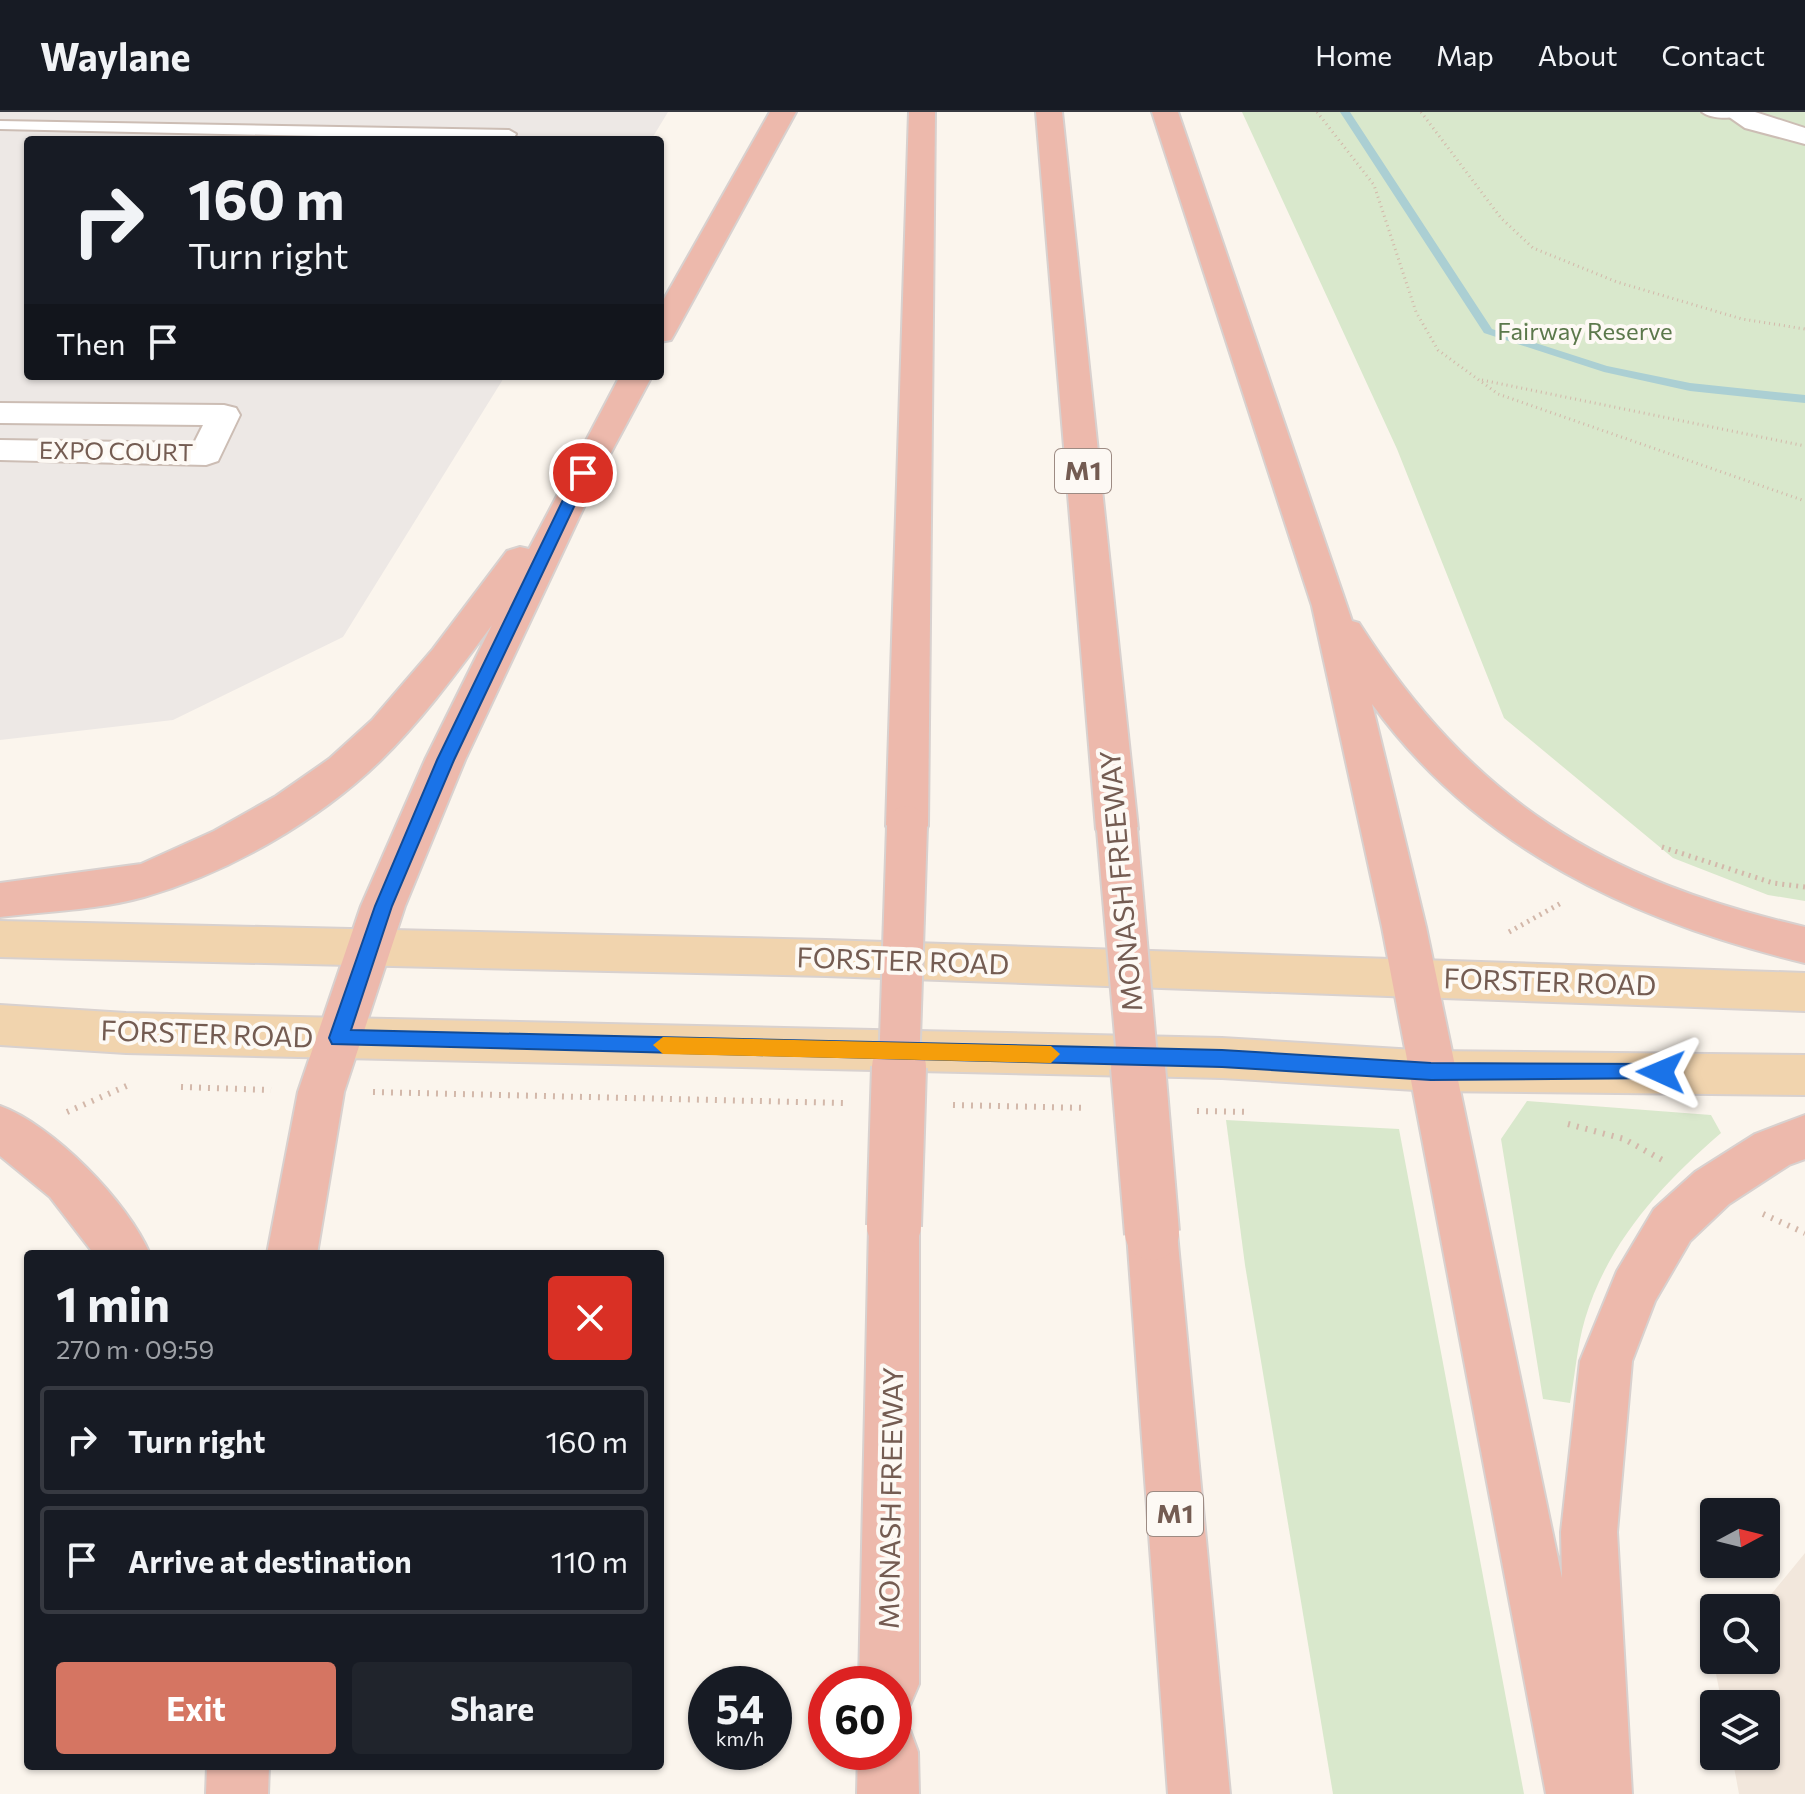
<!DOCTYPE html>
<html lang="en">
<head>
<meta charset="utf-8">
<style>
  body { margin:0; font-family:Commissioner,sans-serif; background:#20242c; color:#f1f3f6; height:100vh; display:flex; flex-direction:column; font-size:30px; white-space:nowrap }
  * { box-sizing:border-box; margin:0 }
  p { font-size:26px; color:#9ea1a6 }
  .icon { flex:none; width:44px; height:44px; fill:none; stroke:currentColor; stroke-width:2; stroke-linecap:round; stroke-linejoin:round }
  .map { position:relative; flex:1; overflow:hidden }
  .sheet { position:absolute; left:24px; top:1138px; width:640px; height:520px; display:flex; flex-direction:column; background:#171b24; border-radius:8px; box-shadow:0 2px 6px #0004 }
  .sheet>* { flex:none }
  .top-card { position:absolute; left:24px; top:24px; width:640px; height:244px; border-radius:8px; box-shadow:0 2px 6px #0004; background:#171b24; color:#f1f3f6; overflow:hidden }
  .needle { width:52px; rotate:83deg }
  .fabs { position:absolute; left:1700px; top:1386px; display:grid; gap:16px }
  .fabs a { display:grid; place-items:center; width:80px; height:80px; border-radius:8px; background:#171b24; box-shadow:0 2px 6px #0004; font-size:40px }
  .speed { position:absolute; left:688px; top:1554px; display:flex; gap:16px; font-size:40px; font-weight:700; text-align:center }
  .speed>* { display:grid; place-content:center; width:104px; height:104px; border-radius:50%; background:#171b24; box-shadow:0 2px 6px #0004; line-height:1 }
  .speed small { font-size:20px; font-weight:400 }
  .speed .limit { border:12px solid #d22; background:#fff; color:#111 }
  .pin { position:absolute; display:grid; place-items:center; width:68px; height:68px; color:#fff; margin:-34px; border:4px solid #fff; border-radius:50%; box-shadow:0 2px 8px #0007 }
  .me { position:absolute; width:88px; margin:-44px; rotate:271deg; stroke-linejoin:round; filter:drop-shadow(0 0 6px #0008) }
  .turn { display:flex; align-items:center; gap:28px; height:168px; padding:0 32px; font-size:36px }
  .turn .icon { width:104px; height:104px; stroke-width:2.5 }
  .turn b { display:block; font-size:56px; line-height:68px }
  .then { display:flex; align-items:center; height:76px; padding:0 32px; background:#0003; gap:16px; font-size:30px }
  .round { display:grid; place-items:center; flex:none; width:84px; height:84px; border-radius:8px; background:#20242c }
  .head { display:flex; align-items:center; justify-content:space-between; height:136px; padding:0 32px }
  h1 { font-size:48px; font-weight:700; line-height:60px }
  .primary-button { display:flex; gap:16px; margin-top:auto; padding:16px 32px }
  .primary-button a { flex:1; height:92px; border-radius:8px; background:#d57562; color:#fff; font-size:32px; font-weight:700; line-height:92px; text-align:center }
  .primary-button a+a { background:#20242c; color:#f1f3f6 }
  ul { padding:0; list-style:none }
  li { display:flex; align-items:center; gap:24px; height:108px; margin:0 16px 12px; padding:0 16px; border:4px solid #363941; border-radius:8px }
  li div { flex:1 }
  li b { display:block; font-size:30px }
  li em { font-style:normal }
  header { display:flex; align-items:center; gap:48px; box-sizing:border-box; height:112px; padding:0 40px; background:#171b24; border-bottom:2px solid #363941 }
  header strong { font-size:38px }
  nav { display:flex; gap:44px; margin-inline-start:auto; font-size:28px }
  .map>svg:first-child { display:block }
  .residential { fill:#f2e7dc }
  .industrial { fill:#ede8e5 }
  .green { fill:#d9e8cc }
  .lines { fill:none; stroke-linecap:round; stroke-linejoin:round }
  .stream { fill:#abcfd3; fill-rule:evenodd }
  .service-casing { stroke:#ccbdb4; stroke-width:4 }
  .minor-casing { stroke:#ccbdb4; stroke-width:4 }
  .primary-casing { stroke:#d8d1cf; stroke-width:4 }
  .motorway-casing { stroke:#d8d1cf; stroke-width:4 }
  .path-far2 { stroke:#d3b8aa; stroke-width:3; stroke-dasharray:1 4; stroke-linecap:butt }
  .path-far1 { stroke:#d3b8aa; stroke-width:5; stroke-dasharray:2 5; stroke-linecap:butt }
  .path { stroke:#d3b8aa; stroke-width:6; stroke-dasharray:2 7; stroke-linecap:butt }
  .service { fill:#fff; fill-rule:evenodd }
  .minor { fill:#fff; fill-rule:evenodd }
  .primary { fill:#f1d4ae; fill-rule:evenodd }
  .motorway { fill:#edb9ac; fill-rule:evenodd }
  .motorway-bridge-far1-casing { stroke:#d8d1cf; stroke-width:44; stroke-linecap:butt }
  .motorway-bridge-casing { stroke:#d8d1cf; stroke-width:58; stroke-linecap:butt }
  .motorway-bridge-far1 { stroke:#edb9ac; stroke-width:40 }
  .motorway-bridge { stroke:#edb9ac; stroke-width:54 }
  .route { fill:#1a73e8; stroke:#114b97; stroke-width:2 }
  .slow { fill:#f59e0b }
  .labels { text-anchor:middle; stroke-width:8; stroke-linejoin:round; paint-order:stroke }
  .far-park-label { font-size:24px; fill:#5b784b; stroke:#fdf9f4 }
  .far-street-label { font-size:24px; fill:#745c52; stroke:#fdf9f4 }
  .shield { fill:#fdf9f4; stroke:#9d8b83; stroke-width:2 }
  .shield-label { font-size:26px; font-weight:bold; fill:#745c52 }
  .street-label { font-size:28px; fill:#745c52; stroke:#fdf9f4 }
</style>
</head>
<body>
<header>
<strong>Waylane</strong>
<nav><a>Home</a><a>Map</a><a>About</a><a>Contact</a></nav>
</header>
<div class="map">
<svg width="1805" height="1682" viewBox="0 0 1805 1682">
  <rect width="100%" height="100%" fill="#fbf5ed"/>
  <path class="residential" d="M1805 1441V1682H1739L1732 1644H1766V1592H1722L1714 1552 1717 1548H1766V1496H1760Z"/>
  <path class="industrial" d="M0 0H668L651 28H28V264H505L343 525 173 608 0 628Z"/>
  <g class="green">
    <path d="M1242 0H1805V789L1768 783 1673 746 1504 606 1397 337Z"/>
    <path d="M1527 989 1711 1003 1721 1021C1662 1072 1608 1130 1585 1207 1577 1234 1575 1264 1570 1291L1543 1287 1501 1027Z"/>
    <path d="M1226 1008 1399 1017 1524 1682H1333L1245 1153Z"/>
  </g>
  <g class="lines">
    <path class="stream" d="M1340 0H1350L1492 217 1607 254 1690 271 1805 283V291L1690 279 1604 260 1484 221Z"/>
    <defs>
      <g id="service">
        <path d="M1702 0H1742L1743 1C1734 8 1711 7 1702 0Z"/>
        <path d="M0 9 509 18 516 22 513 28H499L0 17Z"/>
      </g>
      <g id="minor">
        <path d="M1722 0H1755L1805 16V32L1745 16Z"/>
        <path d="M0 291 224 293 236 296 240 303 218 349 206 353 0 348V328L194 331 203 313 0 311Z"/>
      </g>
      <g id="primary">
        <path d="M0 809 826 828 1805 861V899L826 864 0 845Z"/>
        <path d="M0 893 126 901 1222 926 1431 939 1805 943V983L1431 979 1222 966 126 941 0 933Z"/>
      </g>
      <g id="motorway">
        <path d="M770 0H796L675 221 671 228 660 230V194Z"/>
        <path d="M909 0H935L928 714 922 725 907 730 892 725 886 714Z"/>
        <path d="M1036 0H1062L1138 717 1132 728 1117 733 1102 728 1096 717Z"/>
        <path d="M1152 0H1178L1352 509 1359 511C1472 688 1602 768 1805 815V851C1635 810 1477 737 1372 592L1426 815 1562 1466 1561 1420 1580 1249 1617 1159 1654 1097 1695 1060 1755 1022 1805 1003V1047L1789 1053 1729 1092 1690 1129 1655 1189 1632 1249 1617 1420 1632 1682H1546L1382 815 1312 494Z"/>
        <path d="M620 264H652L600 361 465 648 405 794 344 980 317 1142H267L298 980 361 794 425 648 492 513C457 560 422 608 380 649 318 709 228 761 144 785 98 798 48 799 0 805V771L141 752 214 719 276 684 329 647 372 608 433 537 507 439 520 435 529 437Z"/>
        <path d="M0 994C53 1013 128 1090 150 1142H94L50 1085 0 1044Z"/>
        <path d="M894 1091 912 1097 919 1114V1572L910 1593 894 1600V1572H859L869 1114 876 1097Z"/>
        <path d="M1152 1098 1170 1104 1177 1121 1230 1682H1168L1127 1121 1134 1104Z"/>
        <path d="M894 1612 910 1618 918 1640 919 1682H857L858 1640H894Z"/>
        <path d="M207 1654H269L268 1682H206Z"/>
      </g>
    </defs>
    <use href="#service" class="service-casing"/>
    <use href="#minor" class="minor-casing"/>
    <use href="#primary" class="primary-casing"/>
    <use href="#motorway" class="motorway-casing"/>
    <g class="path-far2">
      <path d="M1317 0 1374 73 1416 200 1438 238 1498 282 1805 389"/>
      <path d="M1421 0 1501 106 1533 136 1617 170 1742 207 1805 217"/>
      <path d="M1482 268 1805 334"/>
    </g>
    <g class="path-far1">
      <path d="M1662 735 1773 771 1805 775"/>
      <path d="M1509 820 1563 790"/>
    </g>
    <g class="path">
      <path d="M181 975 271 978"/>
      <path d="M373 980 843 991"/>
      <path d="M953 993 1087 996"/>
      <path d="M1197 999 1251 1000"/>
      <path d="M67 1000 131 972"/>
      <path d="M1568 1012 1624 1027 1666 1050"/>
      <path d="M1763 1102 1805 1121"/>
    </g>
    <use href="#service" class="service"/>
    <use href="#minor" class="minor"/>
    <use href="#primary" class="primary"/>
    <use href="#motorway" class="motorway"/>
    <defs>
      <g id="motorway-bridge-far1">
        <path d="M1117 717 1138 957"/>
        <path d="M899 957 907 714"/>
      </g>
      <g id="motorway-bridge">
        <path d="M1138 955 1152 1121"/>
        <path d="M894 1114 899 955"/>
      </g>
    </defs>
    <use href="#motorway-bridge-far1" class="motorway-bridge-far1-casing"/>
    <use href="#motorway-bridge" class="motorway-bridge-casing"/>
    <use href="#motorway-bridge-far1" class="motorway-bridge-far1"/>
    <use href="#motorway-bridge" class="motorway-bridge"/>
  </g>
  <path class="route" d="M583 356 590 361 454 648 392 794 351 918 1222 938 1431 951 1661 952 1671 960 1668 966 1431 968 1222 955 332 932 329 926 375 794 437 648 576 361Z"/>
  <path class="slow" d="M663 925 1051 934 1060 942 1051 951 663 942 653 933Z"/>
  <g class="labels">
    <g class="far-park-label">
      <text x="1585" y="228">Fairway Reserve</text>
    </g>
    <g class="far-street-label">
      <text transform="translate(116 340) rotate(1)" y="8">EXPO COURT</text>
    </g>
    <g class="shield">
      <rect x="1055" y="337" width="56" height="44" rx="6"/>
      <rect x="1147" y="1380" width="56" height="44" rx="6"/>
    </g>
    <g class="shield-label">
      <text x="1083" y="368">M1</text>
      <text x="1175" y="1411">M1</text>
    </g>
    <g class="street-label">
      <text transform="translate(1121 769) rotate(-95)" y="10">MONASH FREEWAY</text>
      <text transform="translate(903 849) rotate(2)" y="10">FORSTER ROAD</text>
      <text transform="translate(1550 870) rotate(2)" y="10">FORSTER ROAD</text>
      <text transform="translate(207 922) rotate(2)" y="10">FORSTER ROAD</text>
      <text transform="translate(891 1386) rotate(-89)" y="10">MONASH FREEWAY</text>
    </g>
  </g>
</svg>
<div class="fabs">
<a><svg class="needle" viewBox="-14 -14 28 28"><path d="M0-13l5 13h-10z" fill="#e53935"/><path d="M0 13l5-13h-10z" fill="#9ea1a6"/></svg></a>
<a><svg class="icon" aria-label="search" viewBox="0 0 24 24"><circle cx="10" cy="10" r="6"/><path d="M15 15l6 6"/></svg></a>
<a><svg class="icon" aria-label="layers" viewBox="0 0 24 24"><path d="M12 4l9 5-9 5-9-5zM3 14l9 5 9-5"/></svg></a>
</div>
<div class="speed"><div>54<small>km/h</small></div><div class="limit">60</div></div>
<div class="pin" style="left:583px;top:361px;background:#d93025"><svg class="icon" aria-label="arrive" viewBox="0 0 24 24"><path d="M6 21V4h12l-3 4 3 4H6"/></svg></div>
<svg class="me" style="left:1661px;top:960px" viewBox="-20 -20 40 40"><path d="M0-17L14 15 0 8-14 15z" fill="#1a73e8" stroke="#fff" stroke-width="4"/></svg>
<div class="top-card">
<div class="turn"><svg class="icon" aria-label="right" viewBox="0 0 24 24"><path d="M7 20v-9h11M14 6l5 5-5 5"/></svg><div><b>160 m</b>Turn right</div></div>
<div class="then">Then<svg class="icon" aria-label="arrive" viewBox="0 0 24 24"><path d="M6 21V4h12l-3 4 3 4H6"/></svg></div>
</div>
<section class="sheet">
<div class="head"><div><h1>1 min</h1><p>270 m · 09:59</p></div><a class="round" style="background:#d93025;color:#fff"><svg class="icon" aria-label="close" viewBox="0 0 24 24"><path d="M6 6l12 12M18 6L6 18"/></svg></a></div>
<ul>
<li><svg class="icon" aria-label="right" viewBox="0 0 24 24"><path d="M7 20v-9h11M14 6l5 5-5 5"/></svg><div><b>Turn right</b></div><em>160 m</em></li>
<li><svg class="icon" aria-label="arrive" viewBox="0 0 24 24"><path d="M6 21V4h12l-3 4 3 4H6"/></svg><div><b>Arrive at destination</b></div><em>110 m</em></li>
</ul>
<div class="primary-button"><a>Exit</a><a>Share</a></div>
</section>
</div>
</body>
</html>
